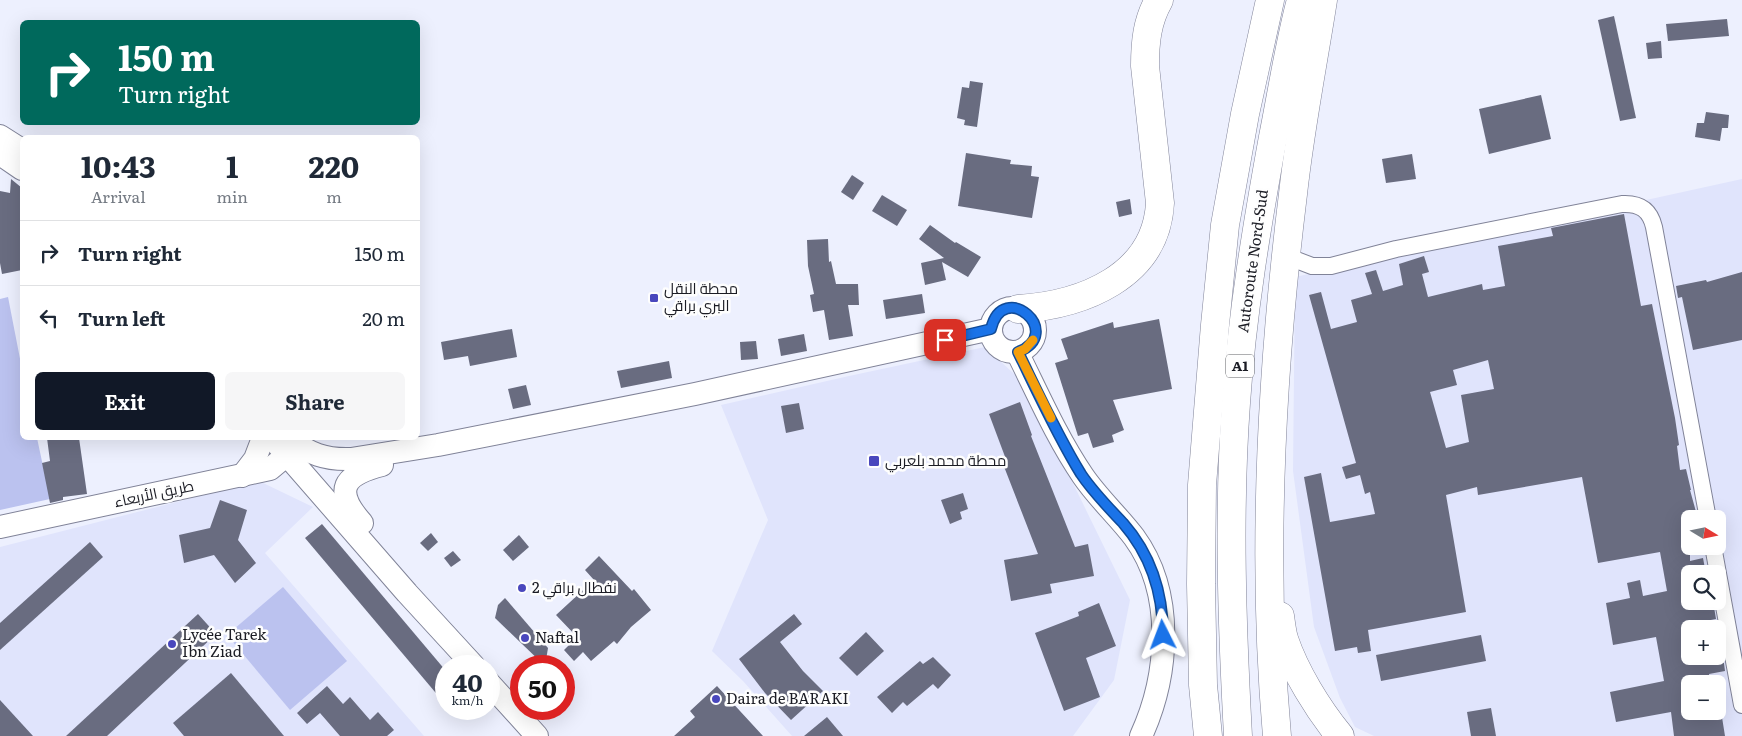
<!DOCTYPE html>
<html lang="en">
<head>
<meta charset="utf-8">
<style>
  body { margin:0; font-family:Literata,Cairo,serif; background:#f6f6f7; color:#1f2937; height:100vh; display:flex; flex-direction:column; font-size:19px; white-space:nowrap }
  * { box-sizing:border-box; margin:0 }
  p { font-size:16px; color:#747a83 }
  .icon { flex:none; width:28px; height:28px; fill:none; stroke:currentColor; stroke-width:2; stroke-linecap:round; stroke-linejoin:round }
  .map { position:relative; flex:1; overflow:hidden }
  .side { position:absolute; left:20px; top:135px; width:400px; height:305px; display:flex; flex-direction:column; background:#fff; border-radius:8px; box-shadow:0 5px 20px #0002 }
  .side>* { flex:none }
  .banner { position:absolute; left:20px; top:20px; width:400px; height:105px; border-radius:8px; box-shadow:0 5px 20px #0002; background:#00695c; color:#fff; overflow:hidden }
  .needle { width:32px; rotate:100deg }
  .controls { position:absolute; left:1681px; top:510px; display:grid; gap:10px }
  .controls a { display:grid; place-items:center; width:45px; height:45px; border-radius:8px; background:#fff; box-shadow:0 5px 20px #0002; font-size:25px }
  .speed { position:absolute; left:435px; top:655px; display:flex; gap:10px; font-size:25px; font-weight:700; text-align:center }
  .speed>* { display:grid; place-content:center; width:65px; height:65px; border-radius:50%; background:#fff; box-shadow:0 5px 20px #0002; line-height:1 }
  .speed small { font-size:12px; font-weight:400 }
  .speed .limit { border:8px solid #d22; background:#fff; color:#111 }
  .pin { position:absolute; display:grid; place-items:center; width:42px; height:42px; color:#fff; margin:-21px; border-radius:10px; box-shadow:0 2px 8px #0006 }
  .me { position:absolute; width:55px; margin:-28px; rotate:357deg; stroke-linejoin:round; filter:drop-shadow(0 0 4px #0008) }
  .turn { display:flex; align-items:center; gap:18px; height:105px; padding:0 15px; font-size:22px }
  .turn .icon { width:65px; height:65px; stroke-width:2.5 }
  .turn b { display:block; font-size:35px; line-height:42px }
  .eta { display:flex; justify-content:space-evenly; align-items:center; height:85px; text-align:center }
  .eta b { font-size:30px; font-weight:700; line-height:35px }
  .cta { display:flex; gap:10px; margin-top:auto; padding:10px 15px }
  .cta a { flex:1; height:58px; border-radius:8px; background:#111827; color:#fff; font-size:20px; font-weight:700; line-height:58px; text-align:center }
  .cta a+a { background:#f6f6f7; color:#1f2937 }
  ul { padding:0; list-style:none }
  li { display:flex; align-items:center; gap:15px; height:65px; padding:0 15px; border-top:1px solid #e0e1e3 }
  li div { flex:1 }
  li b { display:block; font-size:19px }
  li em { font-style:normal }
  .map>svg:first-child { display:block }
  .built { fill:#e0e4fc; fill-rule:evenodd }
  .green { fill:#bbc2ef }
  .building { fill:#696c80; fill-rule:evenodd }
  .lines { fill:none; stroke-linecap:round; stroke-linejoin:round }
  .street-casing { stroke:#808398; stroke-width:18 }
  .secondary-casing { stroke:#808398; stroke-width:24 }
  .highway-casing { stroke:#808398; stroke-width:29 }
  .street { stroke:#fff; stroke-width:16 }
  .secondary { stroke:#fff; stroke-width:22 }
  .highway { stroke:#fff; stroke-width:28 }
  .route-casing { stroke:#114b97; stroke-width:12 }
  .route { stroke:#1a73e8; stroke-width:9 }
  .slow { stroke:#f59e0b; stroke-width:9 }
  .poi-dot { fill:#4947bd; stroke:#fefefe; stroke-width:2 }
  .labels { text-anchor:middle; stroke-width:5; stroke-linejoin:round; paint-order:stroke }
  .shield { fill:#fefefe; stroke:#5f6065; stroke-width:1 }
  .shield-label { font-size:14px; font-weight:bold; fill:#1b1c24 }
  .street-label { font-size:15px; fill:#1b1c24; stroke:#fefefe }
  .poi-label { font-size:15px; fill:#1b1c24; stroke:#fefefe; text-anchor:start }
</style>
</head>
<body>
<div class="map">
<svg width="1742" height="736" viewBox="0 0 1742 736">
  <rect width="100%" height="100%" fill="#edf0fe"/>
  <g class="built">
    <path d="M1742 179V736H1374L1355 727 1340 698 1314 627 1293 471 1295 277ZM1690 519H1718V546H1690ZM1690 574H1718V601H1690ZM1690 629H1718V656H1690ZM1690 684H1718V711H1690Z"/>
    <path d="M985 347 1024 383 1130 600 1114 680 1073 736H792L743 681 712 651 768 520 721 405 849 376Z"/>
    <path d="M259 481 313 507 265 553 424 736H0V547Z"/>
  </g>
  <g class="green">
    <path d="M8 297 22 369V438H37L50 499 0 510V299Z"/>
    <path d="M283 587 347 661 290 710 227 635Z"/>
  </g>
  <g class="building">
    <path d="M1614 16 1636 118 1620 121 1598 20Z"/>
    <path d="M1727 19 1729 36 1668 41 1666 24Z"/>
    <path d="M1661 41 1662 58 1648 59 1646 43Z"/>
    <path d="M970 81 983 83 977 127 964 125 965 120 957 118 962 87 969 88Z"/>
    <path d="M1541 95 1551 139 1489 154 1479 109Z"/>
    <path d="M1706 112 1729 115 1728 128H1722L1720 141 1695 137 1697 123H1704Z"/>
    <path d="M966 153 1011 160 1010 164 1032 166 1031 176 1039 177 1032 218 958 206Z"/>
    <path d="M1412 154 1416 179 1386 183 1382 159Z"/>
    <path d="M852 175 864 183 853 200 841 192Z"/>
    <path d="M11 179 22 188V270L2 274 0 263V191L10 193Z"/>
    <path d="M882 195 907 210 897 226 872 211Z"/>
    <path d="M1130 199 1132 214 1119 217 1116 202Z"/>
    <path d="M1624 214 1641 306 1652 304 1675 418 1679 445 1677 446 1680 470 1686 469 1691 490H1690L1698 519H1690V561L1703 558 1706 574H1690V601H1713L1716 619 1690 624V656H1723L1725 671 1709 674 1710 684H1690V711H1721L1725 736H1674L1671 712 1616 722 1610 692 1664 681 1656 637 1613 645 1606 603 1630 598 1627 583 1640 580 1643 596 1667 591 1660 552 1598 563 1582 477 1478 495 1477 487 1446 495 1466 612 1368 630 1371 651 1358 653 1357 647 1335 651 1304 477 1321 473 1330 522 1375 514 1370 492 1365 494 1360 475 1346 479 1342 467 1356 463 1309 295 1321 292 1331 329 1357 322 1351 300 1372 294 1365 273 1376 270 1383 291 1403 285 1399 264 1424 256 1429 272 1422 274 1428 297 1482 284 1483 290 1505 286 1498 246 1553 236 1551 228ZM1488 360 1494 389 1461 395 1469 442 1446 448 1430 392 1457 385 1453 370Z"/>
    <path d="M930 225 955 243 956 242 981 257 968 277 942 262 946 280 925 285 921 263 944 258 919 239Z"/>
    <path d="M828 239 829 262 831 261 836 284H858L859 305H848L853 336 829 340 824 310 813 312 810 295 814 294 808 266 807 240Z"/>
    <path d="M1742 272V340L1693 350 1682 297 1678 298 1676 286 1706 280 1707 282Z"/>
    <path d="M922 294 925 313 886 319 883 300Z"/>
    <path d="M1159 319 1172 389 1113 400 1124 430 1112 435 1114 442 1093 448 1088 433 1078 436 1055 363 1068 359 1061 339 1113 322 1114 328Z"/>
    <path d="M512 329 517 357 470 366 468 356 444 360 441 342Z"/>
    <path d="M804 334 807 351 781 356 778 339Z"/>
    <path d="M756 341 758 359 741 360 740 342Z"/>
    <path d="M669 361 672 378 621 388 617 371Z"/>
    <path d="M526 385 531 405 513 409 508 389Z"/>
    <path d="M1020 402 1032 435 1031 436 1075 547 1088 544 1094 576 1050 584 1052 593 1011 601 1004 560 1038 554 1003 464 1007 462 989 414Z"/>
    <path d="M799 403 804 429 786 433 781 406Z"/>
    <path d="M47 438H79L87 494 63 497V500L50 503 42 463 50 461Z"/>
    <path d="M963 493 968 509 960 512 962 519 950 524 941 500Z"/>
    <path d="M220 500 247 510 238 540 256 563 235 583 214 555 184 563 179 535 210 528Z"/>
    <path d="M322 524 446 671V705L305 538Z"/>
    <path d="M431 533 438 542 428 551 420 543Z"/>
    <path d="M519 535 529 547 513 561 503 550Z"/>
    <path d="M90 542 103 557 0 650V623Z"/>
    <path d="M453 551 461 560 451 567 444 558Z"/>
    <path d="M599 556 632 591 634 589 651 610 631 627 617 644 614 641 591 661 583 652 574 661 564 650 577 637 556 615 594 580 585 570Z"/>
    <path d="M505 598 548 648 545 666 495 618 498 605Z"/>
    <path d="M1099 603 1116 646 1086 658 1100 697 1064 711 1035 633 1079 616 1078 612Z"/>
    <path d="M198 614 216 634 107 736H66Z"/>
    <path d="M794 614 802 624 780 642 803 671 823 691 791 720 765 693 739 659Z"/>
    <path d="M866 632 884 651 857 676 839 658Z"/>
    <path d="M1481 635 1486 661 1381 681 1376 655Z"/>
    <path d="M933 657 951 675 938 689 933 684 907 706 903 702 892 713 877 697 920 661 923 664Z"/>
    <path d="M231 673 284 736H184L173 723Z"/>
    <path d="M327 686 343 704 350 697 370 720 378 712 394 730 387 736H340L320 713 307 724 297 713Z"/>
    <path d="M717 686 763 736H674L695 717 690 711Z"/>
    <path d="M0 700 33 736H0Z"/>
    <path d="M1491 708 1496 736H1471L1467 712Z"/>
    <path d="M827 717 843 736H804Z"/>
  </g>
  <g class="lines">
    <defs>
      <g id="street">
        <path d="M1286 256 1312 266H1331L1396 249 1622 204C1640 203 1650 210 1654 227L1708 519"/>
        <path d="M1713 546 1742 705"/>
      </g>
      <g id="secondary">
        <path d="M0 136 22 150"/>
        <path d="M0 154 22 169"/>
        <circle cx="1013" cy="330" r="22"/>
        <path d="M1017 352C1038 394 1057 438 1083 476 1098 498 1118 516 1134 537 1175 593 1169 675 1141 736"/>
        <path d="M272 438 407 593 474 666"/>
        <path d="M290 438C308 454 326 460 351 459L438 445 695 394 991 329"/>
        <path d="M242 476 255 459 263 438"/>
        <path d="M362 523C333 490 343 475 382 465"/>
        <path d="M0 527 270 469 282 459 289 438"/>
        <path d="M489 683 537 736"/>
      </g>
      <g id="highway">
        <path d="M1018 309C1082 305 1156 277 1160 203L1145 66C1145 42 1147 21 1159 0"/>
        <path d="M1280 616C1281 623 1282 632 1284 639 1295 672 1318 709 1340 736"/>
        <path d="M1208 736 1203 685 1201 584 1202 485 1215 325 1225 225 1245 114 1270 0"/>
        <path d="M1238 736C1232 625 1228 514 1236 403 1242 314 1257 225 1273 137 1282 92 1289 45 1301 0"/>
        <path d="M1277 736C1261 556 1271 373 1293 194 1300 129 1313 64 1323 0"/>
      </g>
    </defs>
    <use href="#street" class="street-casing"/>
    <use href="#secondary" class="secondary-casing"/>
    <use href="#highway" class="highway-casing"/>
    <use href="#street" class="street"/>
    <use href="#secondary" class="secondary"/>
    <use href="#highway" class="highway"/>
  </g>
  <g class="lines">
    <defs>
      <path id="route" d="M945 340 991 329C1003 278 1066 333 1018 352 1038 393 1057 435 1081 474 1093 492 1108 507 1123 523 1151 555 1163 593 1163 635"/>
    </defs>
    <use href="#route" class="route-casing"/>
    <use href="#route" class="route"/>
    <path class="slow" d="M1033 340 1025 349 1018 352 1051 418"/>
  </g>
  <g class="poi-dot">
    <rect x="649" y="293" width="10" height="10" rx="2.5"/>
    <rect x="868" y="455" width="12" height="12" rx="2.5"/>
    <circle cx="522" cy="588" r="5"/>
    <circle cx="525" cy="638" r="5"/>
    <circle cx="172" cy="644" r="5"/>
    <circle cx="716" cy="699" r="5"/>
  </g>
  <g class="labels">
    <rect class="shield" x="1226" y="354.5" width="28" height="23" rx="4"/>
    <g class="shield-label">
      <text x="1240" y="371">A1</text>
    </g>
    <g class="street-label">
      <text transform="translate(1253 261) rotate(-82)" y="5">Autoroute Nord-Sud</text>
      <text transform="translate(154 494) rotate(-12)" y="5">طريق الأربعاء</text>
    </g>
    <g class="poi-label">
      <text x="664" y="294">محطة النقل<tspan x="664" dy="17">البري براقي</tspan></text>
      <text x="885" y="466">محطة محمد بلعربي</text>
      <text x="532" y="593">نفطال براقي 2</text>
      <text x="182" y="640">Lycée Tarek<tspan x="182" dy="17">Ibn Ziad</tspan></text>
      <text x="535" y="643">Naftal</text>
      <text x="726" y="704">Daira de BARAKI</text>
    </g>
  </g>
</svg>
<div class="controls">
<a><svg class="needle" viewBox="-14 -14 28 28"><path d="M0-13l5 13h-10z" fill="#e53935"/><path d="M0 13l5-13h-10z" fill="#747a83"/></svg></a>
<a><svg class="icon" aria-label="search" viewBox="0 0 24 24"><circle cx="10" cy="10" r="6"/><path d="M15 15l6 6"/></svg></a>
<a>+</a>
<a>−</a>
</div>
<div class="speed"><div>40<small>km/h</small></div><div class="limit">50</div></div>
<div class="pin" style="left:945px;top:340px;background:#d93025"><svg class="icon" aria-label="arrive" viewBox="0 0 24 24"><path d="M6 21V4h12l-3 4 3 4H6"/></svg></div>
<svg class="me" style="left:1163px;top:635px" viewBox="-20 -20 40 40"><path d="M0-17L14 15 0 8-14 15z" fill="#1a73e8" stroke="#fff" stroke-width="4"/></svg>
<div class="banner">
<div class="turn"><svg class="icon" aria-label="right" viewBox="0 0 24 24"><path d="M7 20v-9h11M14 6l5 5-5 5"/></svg><div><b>150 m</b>Turn right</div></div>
</div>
<section class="side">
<div class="eta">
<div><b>10:43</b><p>Arrival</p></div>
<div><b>1</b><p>min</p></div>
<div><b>220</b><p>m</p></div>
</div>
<ul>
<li><svg class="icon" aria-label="right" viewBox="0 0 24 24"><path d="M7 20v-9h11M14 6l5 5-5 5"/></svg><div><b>Turn right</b></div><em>150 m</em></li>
<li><svg class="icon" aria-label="left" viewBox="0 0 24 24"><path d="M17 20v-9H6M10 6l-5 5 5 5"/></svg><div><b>Turn left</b></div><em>20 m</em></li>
</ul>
<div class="cta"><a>Exit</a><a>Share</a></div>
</section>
</div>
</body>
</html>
